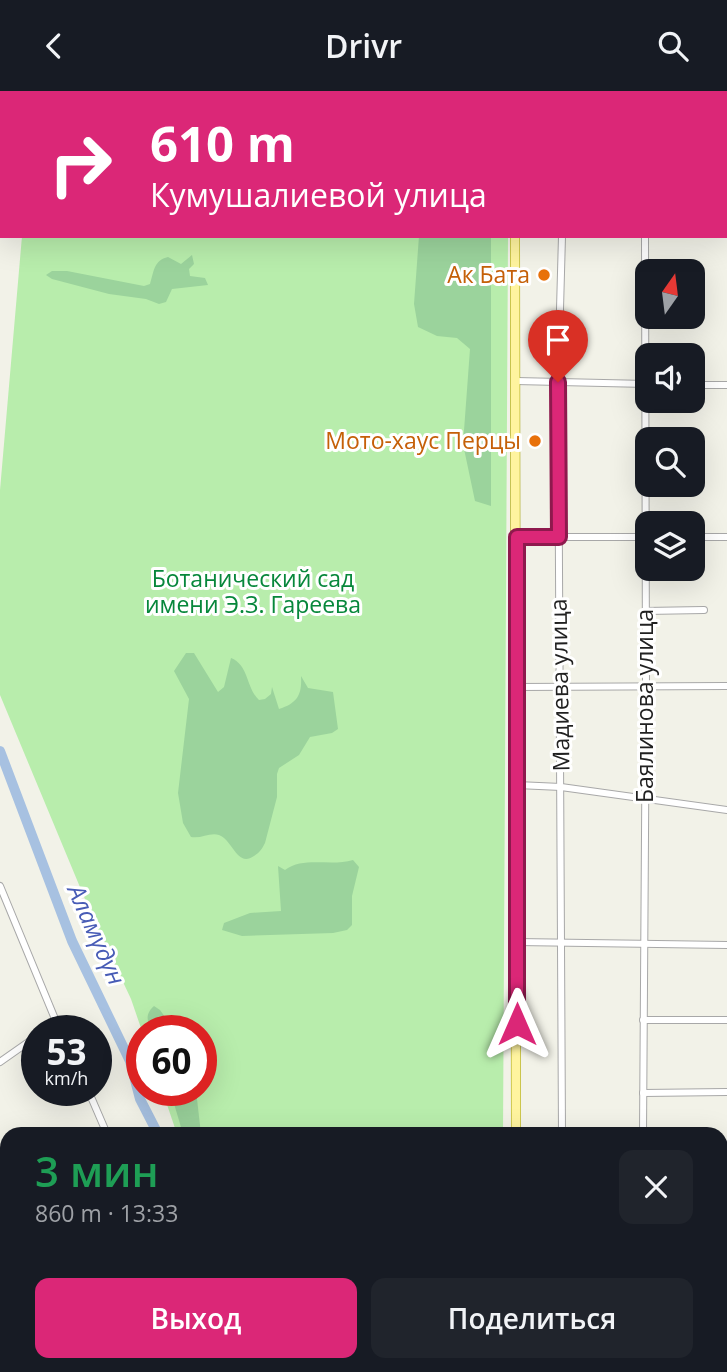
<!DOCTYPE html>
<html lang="ru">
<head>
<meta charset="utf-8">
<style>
  body { margin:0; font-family:"Open Sans",sans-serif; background:#20242c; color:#f1f3f6; height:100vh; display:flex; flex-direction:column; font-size:26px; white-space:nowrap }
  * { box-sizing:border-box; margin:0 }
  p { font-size:23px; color:#9ea1a6 }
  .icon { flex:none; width:38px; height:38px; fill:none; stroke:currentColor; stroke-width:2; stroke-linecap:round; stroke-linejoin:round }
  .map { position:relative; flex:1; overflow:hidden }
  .side { position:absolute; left:0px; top:1036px; width:728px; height:245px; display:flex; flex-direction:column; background:#171b24; border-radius:21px 21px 0 0; box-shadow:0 7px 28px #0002 }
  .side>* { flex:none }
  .banner { position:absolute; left:0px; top:0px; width:728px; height:147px; box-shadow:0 7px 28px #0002; background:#db2777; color:#fff; overflow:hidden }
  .needle { width:46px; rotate:14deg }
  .controls { position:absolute; left:635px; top:168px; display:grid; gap:14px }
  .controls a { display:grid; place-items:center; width:70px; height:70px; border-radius:14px; background:#171b24; box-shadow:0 7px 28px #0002; font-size:35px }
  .speed { position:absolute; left:21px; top:924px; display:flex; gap:14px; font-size:35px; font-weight:700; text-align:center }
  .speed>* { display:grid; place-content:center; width:91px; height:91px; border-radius:50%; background:#171b24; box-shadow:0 7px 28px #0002; line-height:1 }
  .speed small { font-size:18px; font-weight:400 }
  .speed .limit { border:10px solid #d22; background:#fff; color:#111 }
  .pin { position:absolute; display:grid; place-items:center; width:60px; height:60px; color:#fff; margin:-72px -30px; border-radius:50% 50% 50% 0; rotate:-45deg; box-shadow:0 0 7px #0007 }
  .pin .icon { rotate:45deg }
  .me { position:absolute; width:77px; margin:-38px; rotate:0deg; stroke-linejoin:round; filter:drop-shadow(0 0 5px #0008) }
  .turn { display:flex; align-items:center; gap:24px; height:147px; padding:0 35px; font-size:32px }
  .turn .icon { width:91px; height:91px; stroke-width:2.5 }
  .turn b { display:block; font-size:49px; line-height:60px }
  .round { display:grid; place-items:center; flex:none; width:74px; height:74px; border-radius:14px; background:#20242c }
  .summary { display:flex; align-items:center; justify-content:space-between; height:119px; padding:0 35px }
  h1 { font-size:42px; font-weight:600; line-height:52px; color:#1e9e55 }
  .primary-button { display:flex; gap:14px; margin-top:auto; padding:14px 35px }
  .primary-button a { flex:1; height:80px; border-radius:14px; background:#db2777; color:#fff; font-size:28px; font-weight:600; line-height:80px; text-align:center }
  .primary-button a+a { background:#20242c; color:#f1f3f6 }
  header { display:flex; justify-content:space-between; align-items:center; height:91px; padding:0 35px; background:#171b24; font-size:32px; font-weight:600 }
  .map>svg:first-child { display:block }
  .grass { fill:#b8edac }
  .forest { fill:#9bd39c }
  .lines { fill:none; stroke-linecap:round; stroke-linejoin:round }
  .river { stroke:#a7c1e1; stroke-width:10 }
  .street-casing { stroke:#a8a8a8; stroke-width:8 }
  .primary-casing { stroke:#9e9c00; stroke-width:10 }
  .street { stroke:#fff; stroke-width:6 }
  .primary { stroke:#fff49f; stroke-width:9 }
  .route-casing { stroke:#8e194d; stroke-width:18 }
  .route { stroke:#db2777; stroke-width:12 }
  .food-dot { fill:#e8710a; stroke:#fff; stroke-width:2.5 }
  .labels { text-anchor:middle; stroke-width:6; stroke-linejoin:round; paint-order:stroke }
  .food-label { font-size:23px; fill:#c56008; stroke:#fff; text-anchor:end }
  .park-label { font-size:23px; fill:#07873b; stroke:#fff }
  .street-label { font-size:23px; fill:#212121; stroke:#fff }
  .water-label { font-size:24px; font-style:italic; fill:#485cb6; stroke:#fff }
</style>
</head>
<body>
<header><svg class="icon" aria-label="back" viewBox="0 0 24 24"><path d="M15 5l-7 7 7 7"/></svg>Drivr<svg class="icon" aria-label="search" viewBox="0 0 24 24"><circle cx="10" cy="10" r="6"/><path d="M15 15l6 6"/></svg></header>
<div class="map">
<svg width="727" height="1281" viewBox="0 0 727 1281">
  <rect width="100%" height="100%" fill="#f2f2e8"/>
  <g class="grass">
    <path d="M37 0H505V2H36Z"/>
    <path d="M22 145H508L503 1043H177L162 999H201V940H142L131 908 92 825 0 604V399Z"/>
    <path d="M248 1274H495V1281H249Z"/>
  </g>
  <g class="forest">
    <path d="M419 145H491V415L475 410 463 353 470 258 457 247 437 245 418 236 414 213Z"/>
    <path d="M192 164 194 173 189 178 190 185 205 187 208 194 172 198 166 211 159 213 146 208 109 203 52 188 46 184 52 180H67L144 195 150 193C154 180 154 169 168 166L181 173Z"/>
    <path d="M186 562H194L218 601 224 596 231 567C249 574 246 597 259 609L265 608 271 603 272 596 279 618C298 612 302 603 301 585L308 597 333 601 338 638 332 642 310 646 299 664 279 677 277 683V706L265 752C262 758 260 761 254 765 237 777 233 749 219 744 210 741 201 748 191 746L183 732 178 702 189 608 174 580Z"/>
    <path d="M353 769 359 776 352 805V834L347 839 333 842 242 845 222 839 224 832 250 822 281 820 278 775 285 779C304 765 331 776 353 769Z"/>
    <path d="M154 915 160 919 175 940H151C147 929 145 923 154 915Z"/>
    <path d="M170 999H196L201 1043H183Z"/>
  </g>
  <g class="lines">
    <g class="river">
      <path d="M15 2V0"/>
      <path d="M0 109 2 96"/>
      <path d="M0 660 72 850 130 970 140 1008 158 1043"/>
      <path d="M225 1274 228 1281"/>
    </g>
    <defs>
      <g id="street">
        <path d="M644 0V2"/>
        <path d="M564 2V0"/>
        <path d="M726 63H727"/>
        <path d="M726 142H727"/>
        <path d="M562 145 558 291 562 1043"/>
        <path d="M516 290 647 293"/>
        <path d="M693 294H727"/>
        <path d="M517 446H648"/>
        <path d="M693 446H727"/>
        <path d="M645 520 704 519"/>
        <path d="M517 596 727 595"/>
        <path d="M517 694 561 696 727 719"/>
        <path d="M0 795 60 940"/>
        <path d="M517 851 727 854"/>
        <path d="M643 929H727"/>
        <path d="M44 940 56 931"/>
        <path d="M0 971 37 945"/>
        <path d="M88 999 107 1043"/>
        <path d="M643 1002 727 1001"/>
        <path d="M643 1043 646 595 645 145"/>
        <path d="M721 1080H727"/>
        <path d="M721 1164 727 1166"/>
        <path d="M0 1212 7 1215"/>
        <path d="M199 1274 201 1281"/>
        <path d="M542 1274 564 1281"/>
        <path d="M640 1281V1274"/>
      </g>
      <g id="primary">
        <path d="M516 2V0"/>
        <path d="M515 145 516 1043"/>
        <path d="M508 1281V1274"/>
      </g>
    </defs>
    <use href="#street" class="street-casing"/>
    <use href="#primary" class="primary-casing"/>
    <use href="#street" class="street"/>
    <use href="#primary" class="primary"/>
  </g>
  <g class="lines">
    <defs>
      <path id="route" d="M517 933V446H559L558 291"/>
    </defs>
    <use href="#route" class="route-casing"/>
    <use href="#route" class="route"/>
  </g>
  <g class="food-dot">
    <circle cx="544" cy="184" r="7"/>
    <circle cx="535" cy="350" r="7"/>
  </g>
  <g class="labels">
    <g class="food-label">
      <text x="530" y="192">Ак Бата</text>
      <text x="521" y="358">Мото-хаус Перцы</text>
    </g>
    <g class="park-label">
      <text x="253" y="496">Ботанический сад<tspan x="253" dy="26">имени Э.З. Гареева</tspan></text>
    </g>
    <g class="street-label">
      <text transform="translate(560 594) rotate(-91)" y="8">Мадиева улица</text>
      <text transform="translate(645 615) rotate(-90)" y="8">Баялинова улица</text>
    </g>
    <g class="water-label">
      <text transform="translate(96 844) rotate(66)" y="8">Аламүдүн</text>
    </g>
  </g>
</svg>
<div class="controls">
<a><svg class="needle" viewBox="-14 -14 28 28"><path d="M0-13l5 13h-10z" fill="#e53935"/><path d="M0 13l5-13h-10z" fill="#9ea1a6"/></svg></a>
<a><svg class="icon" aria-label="sound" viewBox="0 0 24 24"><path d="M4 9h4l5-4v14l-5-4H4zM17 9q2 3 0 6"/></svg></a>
<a><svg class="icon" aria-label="search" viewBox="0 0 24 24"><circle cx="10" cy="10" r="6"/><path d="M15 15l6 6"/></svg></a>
<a><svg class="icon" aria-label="layers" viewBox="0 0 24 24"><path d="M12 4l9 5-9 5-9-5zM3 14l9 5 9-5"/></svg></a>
</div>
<div class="speed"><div>53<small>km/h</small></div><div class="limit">60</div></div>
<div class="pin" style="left:558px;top:291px;background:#d93025"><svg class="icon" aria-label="arrive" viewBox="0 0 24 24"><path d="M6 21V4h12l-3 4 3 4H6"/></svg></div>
<svg class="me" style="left:517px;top:933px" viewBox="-20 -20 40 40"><path d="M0-17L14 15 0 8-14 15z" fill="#db2777" stroke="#fff" stroke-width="4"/></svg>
<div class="banner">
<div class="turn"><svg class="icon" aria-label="right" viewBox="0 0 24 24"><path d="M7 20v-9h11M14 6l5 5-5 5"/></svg><div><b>610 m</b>Кумушалиевой улица</div></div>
</div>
<section class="side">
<div class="summary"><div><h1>3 мин</h1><p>860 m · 13:33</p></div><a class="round"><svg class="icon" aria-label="close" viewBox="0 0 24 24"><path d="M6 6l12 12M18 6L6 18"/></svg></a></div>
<div class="primary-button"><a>Выход</a><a>Поделиться</a></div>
</section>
</div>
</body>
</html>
